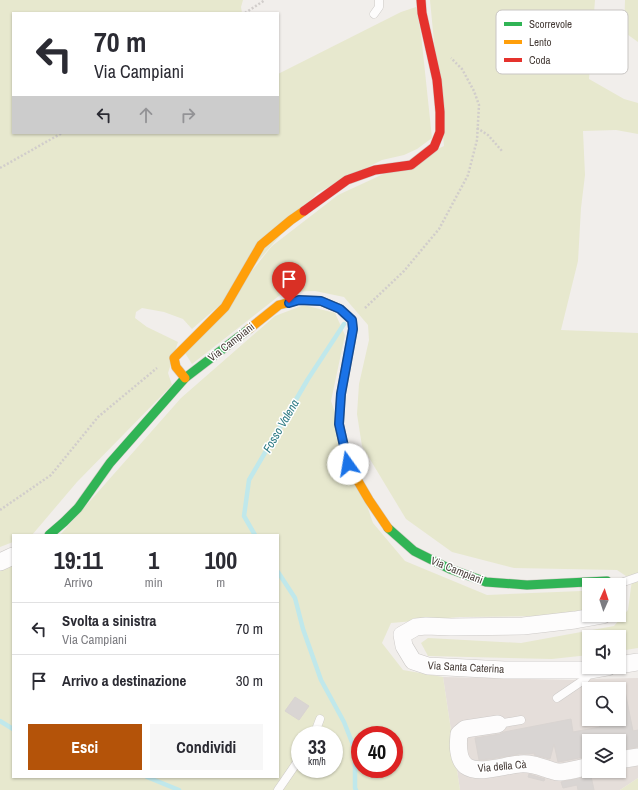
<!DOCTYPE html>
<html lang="it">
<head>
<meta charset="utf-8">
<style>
  body { margin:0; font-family:"Archivo Narrow",sans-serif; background:#f7f7f7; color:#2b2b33; height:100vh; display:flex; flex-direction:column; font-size:15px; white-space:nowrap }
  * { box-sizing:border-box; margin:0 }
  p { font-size:13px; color:#7c7c81 }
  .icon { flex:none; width:22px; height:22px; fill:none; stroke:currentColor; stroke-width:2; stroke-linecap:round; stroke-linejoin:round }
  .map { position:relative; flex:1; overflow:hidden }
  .sheet { position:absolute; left:12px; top:534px; width:267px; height:244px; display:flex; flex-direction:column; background:#fff; border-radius:0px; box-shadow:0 1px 3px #0004 }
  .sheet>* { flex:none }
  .top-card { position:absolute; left:12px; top:12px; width:267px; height:122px; border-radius:0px; box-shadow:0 1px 3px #0004; background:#fff; color:#2b2b33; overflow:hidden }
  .needle { width:26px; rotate:3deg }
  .fabs { position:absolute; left:582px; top:578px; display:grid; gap:8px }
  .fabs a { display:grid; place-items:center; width:44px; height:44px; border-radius:0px; background:#fff; box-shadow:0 1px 3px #0004; font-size:20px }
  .speed { position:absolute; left:291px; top:726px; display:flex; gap:8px; font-size:20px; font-weight:700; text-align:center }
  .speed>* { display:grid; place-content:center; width:52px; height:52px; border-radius:50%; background:#fff; box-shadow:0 1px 3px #0004; line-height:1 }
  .speed small { font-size:10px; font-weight:400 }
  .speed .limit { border:6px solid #d22; background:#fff; color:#111 }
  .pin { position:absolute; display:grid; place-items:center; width:34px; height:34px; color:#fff; margin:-41px -17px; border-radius:50% 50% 50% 0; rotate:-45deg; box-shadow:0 0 4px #0007 }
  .pin .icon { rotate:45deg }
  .me { position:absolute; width:44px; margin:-22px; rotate:347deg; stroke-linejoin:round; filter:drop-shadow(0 0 3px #0008) }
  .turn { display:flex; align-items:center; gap:14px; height:84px; padding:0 16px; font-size:18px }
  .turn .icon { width:52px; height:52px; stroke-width:2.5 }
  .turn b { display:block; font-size:28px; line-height:34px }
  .lanes { display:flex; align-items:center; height:38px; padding:0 16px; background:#0003; justify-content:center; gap:20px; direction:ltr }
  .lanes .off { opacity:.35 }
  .eta { display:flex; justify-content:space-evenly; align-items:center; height:68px; text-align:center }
  .eta b { font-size:24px; font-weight:700; line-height:28px }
  .button { display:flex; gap:8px; margin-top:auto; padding:8px 16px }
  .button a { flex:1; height:46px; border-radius:0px; background:#b45309; color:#fff; font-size:16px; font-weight:700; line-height:46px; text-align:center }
  .button a+a { background:#f7f7f7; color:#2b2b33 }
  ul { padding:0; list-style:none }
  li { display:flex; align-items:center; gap:12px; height:52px; padding:0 16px; border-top:1px solid #e1e1e2 }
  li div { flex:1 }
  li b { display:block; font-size:15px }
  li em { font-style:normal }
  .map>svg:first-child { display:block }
  .residential { fill:#e5deda; fill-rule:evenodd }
  .green { fill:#e7e8ce; fill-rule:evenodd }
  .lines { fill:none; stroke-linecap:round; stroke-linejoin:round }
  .stream { stroke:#c0e8eb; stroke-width:4.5 }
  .building { fill:#d9d5d3; stroke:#d9d4d1 }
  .lane-casing { stroke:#cdcac8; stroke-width:9 }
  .street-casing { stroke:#cdcac8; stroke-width:18 }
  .fast-casing { stroke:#d1cac4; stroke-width:10 }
  .slow-casing { stroke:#d1cac4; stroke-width:10 }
  .jam-casing { stroke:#d1cac4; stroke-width:10 }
  .path { stroke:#d1cdcb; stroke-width:2.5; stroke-dasharray:2 2; stroke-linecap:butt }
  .lane { stroke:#fdfcfc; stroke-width:8 }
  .street { stroke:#fdfcfc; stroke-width:17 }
  .fast { stroke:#30b455; stroke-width:9 }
  .slow { stroke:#ff9f0a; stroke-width:9 }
  .jam { stroke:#e5322d; stroke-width:9 }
  .route-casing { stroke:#114b97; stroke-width:10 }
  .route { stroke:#1a73e8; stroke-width:7 }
  .labels { text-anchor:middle; stroke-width:3; stroke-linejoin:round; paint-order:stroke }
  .street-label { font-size:11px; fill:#473d38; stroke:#fff }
  .water-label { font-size:12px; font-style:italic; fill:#2f7b84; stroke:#fff }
  .key { fill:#fff; stroke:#c8c5c3; stroke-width:1 }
  .key-label { font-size:11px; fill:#473d38 }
</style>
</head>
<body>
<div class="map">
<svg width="638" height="790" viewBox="0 0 638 790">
  <rect width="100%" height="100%" fill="#f1eeeb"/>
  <path class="residential" d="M443 677 573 680 585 679 638 678V778L620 790H460ZM589 689H619V719H589ZM589 741H619V771H589Z"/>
  <g class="green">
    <path d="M0 0H243L241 7 242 13H13V133H278V74L401 12 416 7 421 34 432 138 417 149 404 155 382 160 317 193 222 303 192 329 183 319 164 312 142 308 136 312 135 318 147 327 178 342 168 373 172 385 77 482 32 535H13V542L0 547Z"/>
    <path d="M430 0H595L589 79 624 99 638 103V134L616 130 583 131 585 175 581 208 578 261 561 330 638 333V648L619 651V637H589V655L552 659 428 656 421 643 428 638 521 643 614 626 628 610 632 580 617 570 514 568 452 552 406 519 362 446 357 414 359 384 369 340 368 325 344 297 315 291 284 292 192 364 185 353 272 246 338 195 444 146Z"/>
    <path d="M625 0H638V42L624 32Z"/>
    <path d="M304 305 335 313 345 335 331 401 373 523 405 561 487 595 581 591H589V610L545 616 460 617 391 623 382 643 403 670 443 677 460 790H0V569L13 563V777H278V535H60L181 398 275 316ZM300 735H334V769H300ZM360 735H394V769H360Z"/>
    <path d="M638 778V790H620Z"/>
  </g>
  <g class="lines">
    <g class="stream">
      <path d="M255 535 244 516 249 480 308 379 344 324"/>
      <path d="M278 572 295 598 303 629 321 680 344 722 355 750V788L356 790"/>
      <path d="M0 721 13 729"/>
      <path d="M147 777 179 790"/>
    </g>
  </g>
  <g class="building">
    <path d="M625 691 633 731 638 730V747L619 750V741H589V756L564 761 558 762 554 744 550 759 534 755 535 753 529 754H519L491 759 479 760 475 738 500 734 504 732 571 719 573 732 600 727 598 719H619V692Z"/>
    <path d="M295 697 309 706 299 720 285 711Z"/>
    <path d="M529 774 545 779 544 781 528 777Z"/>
    <path d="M591 776 594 790H578L577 785 563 788 561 782Z"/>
  </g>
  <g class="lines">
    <defs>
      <g id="lane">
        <path d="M374 14 379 7V0"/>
        <path d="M615 585 638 577"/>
        <path d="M557 698 585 679 591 671"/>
        <path d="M498 724 521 720"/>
        <path d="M314 735 320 719"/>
        <path d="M278 790 300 758"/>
      </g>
      <g id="street">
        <path d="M0 562 13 556"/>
        <path d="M603 615 575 620 523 626 451 627 426 626 416 627 402 635 404 646 413 661 428 666 504 670H591L608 667"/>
        <path d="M619 665 638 662"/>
        <path d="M498 724 465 729 459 734C458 744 457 759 466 766 479 775 505 765 520 764 530 763 538 766 547 769 551 770 555 772 559 772 566 772 581 768 589 766"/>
        <path d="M619 760 638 757"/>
      </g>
      <g id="fast">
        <path d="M388 528 414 551 450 569 486 582 527 585 607 581 611 585"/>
        <path d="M49 535 64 522 78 508 110 463 185 378 249 329"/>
      </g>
      <g id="slow">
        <path d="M249 329 279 305 299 300 321 301 340 309 352 320 353 329 341 394 339 424 348 464 369 500 388 528"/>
        <path d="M185 378 176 367 174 358 225 307 261 245 291 220 304 211"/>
      </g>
      <path id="jam" d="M304 211 347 180 375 170 411 165 434 147 440 132V112L437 80 422 13 421 0"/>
    </defs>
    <use href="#lane" class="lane-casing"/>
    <use href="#street" class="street-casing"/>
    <use href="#fast" class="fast-casing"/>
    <use href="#slow" class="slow-casing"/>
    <use href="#jam" class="jam-casing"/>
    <g class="path">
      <path d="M245 13 265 0"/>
      <path d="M477 128 488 135 502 151"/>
      <path d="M0 168 62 133"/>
      <path d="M365 308 404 271 439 229 468 175 477 140 479 105 474 91 462 69 451 58"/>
      <path d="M0 510 51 475 98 417 157 368"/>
    </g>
    <use href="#lane" class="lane"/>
    <use href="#street" class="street"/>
    <use href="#fast" class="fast"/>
    <use href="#slow" class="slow"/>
    <use href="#jam" class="jam"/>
  </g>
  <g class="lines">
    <defs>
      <path id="route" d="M289 303 299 300 321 301 340 309 352 320 353 329 341 394 339 424 348 464"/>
    </defs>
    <use href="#route" class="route-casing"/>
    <use href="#route" class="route"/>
  </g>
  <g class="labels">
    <g class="street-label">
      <text transform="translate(231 342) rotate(-38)" y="4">Via Campiani</text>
      <text transform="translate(457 570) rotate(22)" y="4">Via Campiani</text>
      <text transform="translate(466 667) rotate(3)" y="4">Via Santa Caterina</text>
      <text transform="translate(502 766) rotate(-5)" y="4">Via della Cà</text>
    </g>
    <g class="water-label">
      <text transform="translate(281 426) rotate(-60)" y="4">Fosso Valena</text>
    </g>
  </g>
  <rect x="496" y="10" width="132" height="64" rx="6" class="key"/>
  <rect x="504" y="22" width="18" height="4" fill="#30b455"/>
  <rect x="504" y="40" width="18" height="4" fill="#ff9f0a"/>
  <rect x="504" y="58" width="18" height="4" fill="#e5322d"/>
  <g class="key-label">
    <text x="529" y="28">Scorrevole</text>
    <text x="529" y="46">Lento</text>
    <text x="529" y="64">Coda</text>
  </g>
</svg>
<div class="fabs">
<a><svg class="needle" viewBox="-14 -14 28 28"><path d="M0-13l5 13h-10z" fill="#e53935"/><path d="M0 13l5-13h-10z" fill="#7c7c81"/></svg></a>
<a><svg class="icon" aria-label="sound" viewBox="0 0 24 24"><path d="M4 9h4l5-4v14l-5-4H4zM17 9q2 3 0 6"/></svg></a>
<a><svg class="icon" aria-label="search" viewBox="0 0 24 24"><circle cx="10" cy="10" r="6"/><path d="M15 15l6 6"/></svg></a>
<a><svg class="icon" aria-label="layers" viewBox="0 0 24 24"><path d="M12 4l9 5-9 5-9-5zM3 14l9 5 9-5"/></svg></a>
</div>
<div class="speed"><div>33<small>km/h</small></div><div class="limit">40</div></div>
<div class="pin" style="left:289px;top:303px;background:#d93025"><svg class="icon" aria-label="arrive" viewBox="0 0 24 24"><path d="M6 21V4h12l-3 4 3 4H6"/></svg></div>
<svg class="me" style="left:348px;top:464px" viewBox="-20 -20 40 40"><circle r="19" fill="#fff"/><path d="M0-13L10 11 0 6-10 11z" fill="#1a73e8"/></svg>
<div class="top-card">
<div class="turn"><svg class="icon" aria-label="left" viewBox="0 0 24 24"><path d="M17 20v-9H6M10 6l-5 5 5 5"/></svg><div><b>70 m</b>Via Campiani</div></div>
<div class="lanes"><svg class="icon" aria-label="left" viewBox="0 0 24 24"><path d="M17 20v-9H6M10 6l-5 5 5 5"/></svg><svg class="icon off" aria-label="ahead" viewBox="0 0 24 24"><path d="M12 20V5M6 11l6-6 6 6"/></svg><svg class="icon off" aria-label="right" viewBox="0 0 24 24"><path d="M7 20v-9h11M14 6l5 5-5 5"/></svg></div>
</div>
<section class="sheet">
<div class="eta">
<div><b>19:11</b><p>Arrivo</p></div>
<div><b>1</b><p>min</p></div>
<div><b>100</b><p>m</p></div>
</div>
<ul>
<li><svg class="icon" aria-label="left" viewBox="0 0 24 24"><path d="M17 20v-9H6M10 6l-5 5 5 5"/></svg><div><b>Svolta a sinistra</b><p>Via Campiani</p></div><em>70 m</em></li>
<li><svg class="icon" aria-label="arrive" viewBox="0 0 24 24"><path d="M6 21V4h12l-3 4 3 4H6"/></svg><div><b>Arrivo a destinazione</b></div><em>30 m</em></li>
</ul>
<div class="button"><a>Esci</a><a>Condividi</a></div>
</section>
</div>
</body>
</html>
